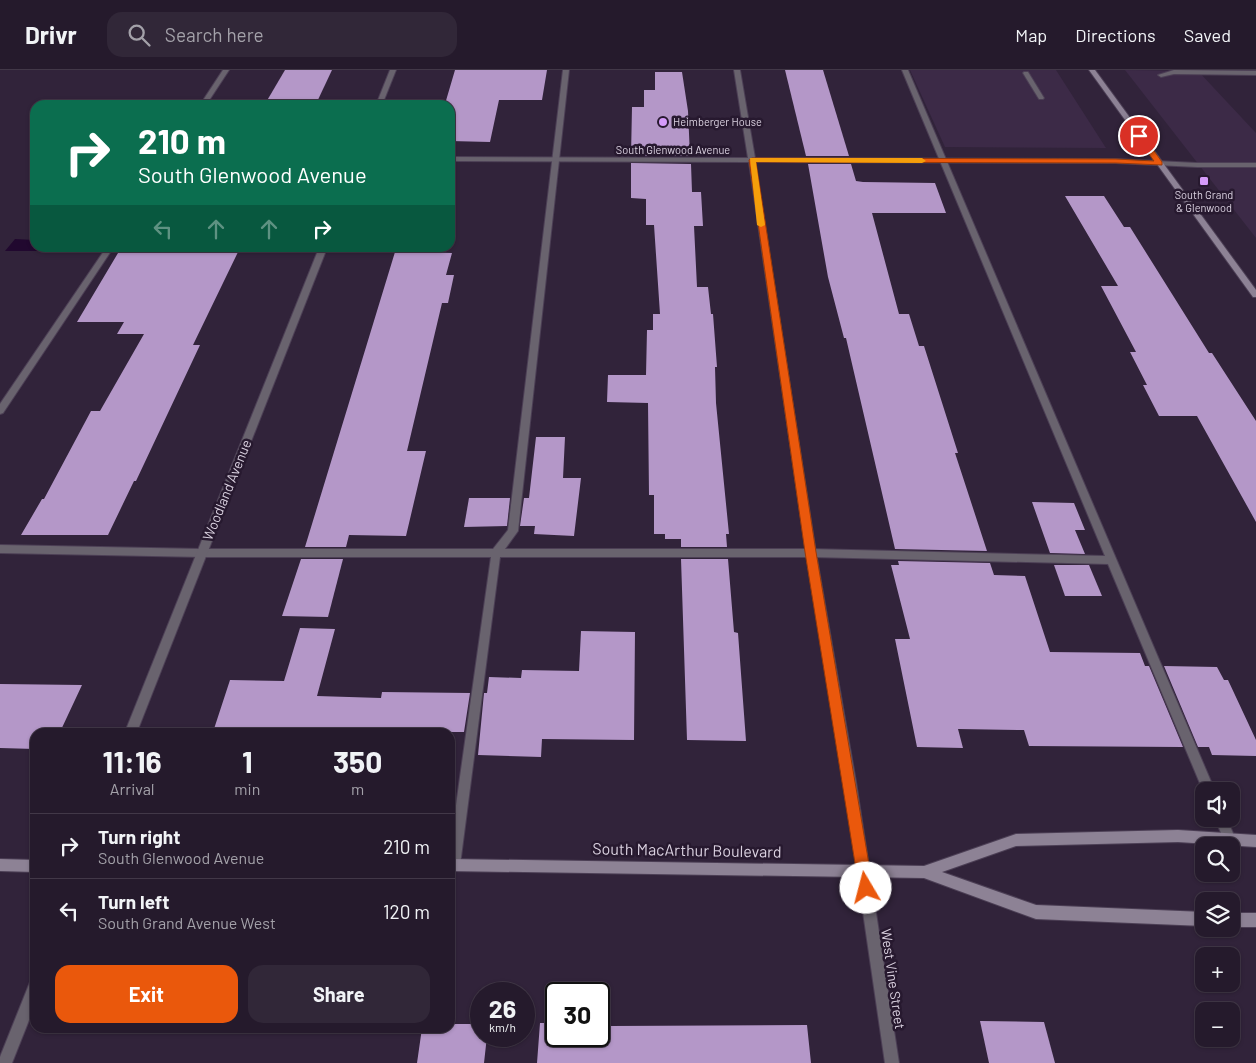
<!DOCTYPE html>
<html lang="en">
<head>
<meta charset="utf-8">
<style>
  body { margin:0; font-family:Barlow,sans-serif; background:#312738; color:#f1f3f6; height:100vh; display:flex; flex-direction:column; font-size:19px; white-space:nowrap }
  * { box-sizing:border-box; margin:0 }
  p { font-size:16px; color:#a3a1a9 }
  .icon { flex:none; width:28px; height:28px; fill:none; stroke:currentColor; stroke-width:2; stroke-linecap:round; stroke-linejoin:round }
  .map { position:relative; flex:1; overflow:hidden }
  .details { position:absolute; left:30px; top:658px; width:425px; height:305px; display:flex; flex-direction:column; background:#251a2c; border-radius:15px; box-shadow:0 1px 4px #0004,0 0 0 1px #423848 }
  .details>* { flex:none }
  .hud { position:absolute; left:30px; top:30px; width:425px; height:152px; border-radius:15px; box-shadow:0 1px 4px #0004,0 0 0 1px #423848; background:#0b6e4f; color:#fff; overflow:hidden }
  .buttons { position:absolute; left:1195px; top:712px; display:grid; gap:10px }
  .buttons a { display:grid; place-items:center; width:45px; height:45px; border-radius:10px; background:#251a2c; box-shadow:0 1px 4px #0004,0 0 0 1px #423848; font-size:25px }
  .speed { position:absolute; left:470px; top:912px; display:flex; gap:10px; font-size:25px; font-weight:700; text-align:center }
  .speed>* { display:grid; place-content:center; width:65px; height:65px; border-radius:50%; background:#251a2c; box-shadow:0 1px 4px #0004,0 0 0 1px #423848; line-height:1 }
  .speed small { font-size:12px; font-weight:400 }
  .speed .limit { border:2px solid #111; border-radius:8px; background:#fff; color:#111 }
  .pin { position:absolute; display:grid; place-items:center; width:42px; height:42px; color:#fff; margin:-21px; border:2px solid #fff; border-radius:50%; box-shadow:0 1px 5px #0007 }
  .me { position:absolute; width:55px; margin:-28px; rotate:352deg; stroke-linejoin:round; filter:drop-shadow(0 0 4px #0008) }
  .turn { display:flex; align-items:center; gap:18px; height:105px; padding:0 25px; font-size:22px }
  .turn .icon { width:65px; height:65px; stroke-width:2.5 }
  .turn b { display:block; font-size:35px; line-height:42px }
  .lanes { display:flex; align-items:center; height:48px; padding:0 25px; background:#0003; justify-content:center; gap:25px; direction:ltr }
  .lanes .off { opacity:.35 }
  .eta { display:flex; justify-content:space-evenly; align-items:center; height:85px; text-align:center }
  .eta b { font-size:30px; font-weight:700; line-height:35px }
  .action { display:flex; gap:10px; margin-top:auto; padding:10px 25px }
  .action a { flex:1; height:58px; border-radius:15px; background:#ea580c; color:#fff; font-size:20px; font-weight:700; line-height:58px; text-align:center }
  .action a+a { background:#312738; color:#f1f3f6 }
  ul { padding:0; list-style:none }
  li { display:flex; align-items:center; gap:15px; height:65px; padding:0 25px; border-top:1px solid #423848 }
  li div { flex:1 }
  li b { display:block; font-size:19px }
  li em { font-style:normal }
  header { display:flex; align-items:center; gap:30px; box-sizing:border-box; height:70px; padding:0 25px; background:#251a2c; border-bottom:1px solid #423848 }
  header strong { font-size:24px }
  nav { display:flex; gap:28px; margin-inline-start:auto; font-size:18px }
  .search { width:350px; height:45px; background:#312738; display:flex; align-items:center; gap:12px; box-sizing:border-box; padding:0 18px; border-radius:15px; color:#a3a1a9; font-size:19px }
  .map>svg:first-child { display:block }
  .built { fill:#3c2a47 }
  .water { fill:#21082f }
  .building { fill:#b497c8 }
  .lines { fill:none; stroke-linecap:round; stroke-linejoin:round }
  .service-casing { stroke:#4c3f55; stroke-width:2 }
  .minor-casing { stroke:#4c3f55; stroke-width:2 }
  .secondary-casing { stroke:#4c3f55; stroke-width:2 }
  .service { fill:#69636e; fill-rule:evenodd }
  .minor { fill:#69636e; fill-rule:evenodd }
  .secondary { fill:#8d8295; fill-rule:evenodd }
  .route { fill:#ea580c; stroke:#983908 }
  .slow { fill:#f59e0b }
  .poi-dot { fill:#d59bfa; stroke:#27192f; stroke-width:2 }
  .labels { text-anchor:middle; stroke-width:5; stroke-linejoin:round; paint-order:stroke }
  .far-poi-label { font-size:11px; fill:#dbd2e1; stroke:#27192f; text-anchor:start }
  .far-street-label { font-size:11px; fill:#dbd2e1; stroke:#27192f }
  .street-label { font-size:14px; fill:#dbd2e1; stroke:#27192f }
  .near-street-label { font-size:16px; fill:#dbd2e1; stroke:#27192f }
</style>
</head>
<body>
<header>
<strong>Drivr</strong>
<div class="search"><svg class="icon" aria-label="search" viewBox="0 0 24 24"><circle cx="10" cy="10" r="6"/><path d="M15 15l6 6"/></svg>Search here</div>
<nav><a>Map</a><a>Directions</a><a>Saved</a></nav>
</header>
<div class="map">
<svg width="1256" height="993" viewBox="0 0 1256 993">
  <rect width="100%" height="100%" fill="#31233a"/>
  <g class="built">
    <path d="M910 0H1056L1106 78 945 77Z"/>
    <path d="M1125 0 1198 1 1256 63V168Z"/>
  </g>
  <path class="water" d="M15 169 35 170V178H50L47 181H5Z"/>
  <g class="building">
    <path d="M285 0H332L316 34H265Z"/>
    <path d="M455 0H547L542 30H499L490 72 450 71V34H445Z"/>
    <path d="M785 0H823L849 86H806Z"/>
    <path d="M655 2H682L688 41 690 86H631L632 37H644V20H655Z"/>
    <path d="M631 93 691 94 692 122H701L703 156H694L697 217H708L711 244H713L717 297H715L716 333 729 464H726L727 477H681V469H665V464H654V425H649L648 333 607 332 608 305H646L647 260H653V244H660L654 155H646V129L631 128Z"/>
    <path d="M808 94H851L856 111 863 112 935 113 946 143H872L899 244H909L919 276H924L958 383H955L987 481 895 479 846 268H844L828 207Z"/>
    <path d="M1065 126H1104L1124 157H1130L1209 283H1212L1256 351V452L1197 346H1159L1143 315H1147L1130 282H1136L1101 216H1118Z"/>
    <path d="M121 178H161L159 181 238 182 193 275H200L136 411H134L108 465H21L42 429H44L91 341H100L144 264H117L124 252H77Z"/>
    <path d="M395 182 452 183 446 205H454L448 233H442L407 381H426L406 466 349 465 346 477H305Z"/>
    <path d="M536 367H565L563 408H581L574 466 534 464 535 456H520L524 428H529Z"/>
    <path d="M469 428H510L507 456 464 457Z"/>
    <path d="M1032 432 1074 433 1085 460H1075L1085 484 1050 483Z"/>
    <path d="M301 489H343L328 547 282 546Z"/>
    <path d="M681 489H728L734 562 738 563 746 671 687 670Z"/>
    <path d="M898 491 990 493 994 505 1025 506 1050 582 1140 583 1145 596H1149L1183 677 1029 676 1024 660 958 659 963 678 917 677 895 569H910L891 495H899Z"/>
    <path d="M1054 495H1089L1102 526H1065Z"/>
    <path d="M300 558 335 559 317 626 381 628 382 622 470 623 464 662H213L230 610 284 611Z"/>
    <path d="M581 561 635 562 634 670 542 669 541 687 478 685 484 623H487L489 607 521 608 522 600 579 601Z"/>
    <path d="M1164 596 1217 597 1224 610H1228L1256 670V686L1212 685 1209 677H1198Z"/>
    <path d="M0 614 82 615 60 662H35V679L0 678Z"/>
    <path d="M980 951 1044 952 1055 993H989Z"/>
    <path d="M540 953H556V966H599V954H611V956L807 955 811 993H537Z"/>
    <path d="M450 954H481V966H487L484 993H417L422 958H450Z"/>
  </g>
  <g class="lines">
    <defs>
      <g id="service">
        <path d="M223 0H229L206 35H200Z"/>
        <path d="M563 0H569L518 461 505 479H811L1105 486 902 0H908L1215 721H1204V723L1108 494 811 487H500L460 795 458 799 454 801 450 800V778L491 487H202L0 483V475L202 479H493L508 460Z"/>
        <path d="M1174 0 1256 1V5L1174 4 1161 7 1158 5Z"/>
        <path d="M1024 2H1028L1044 28 1043 29H1039L1023 3Z"/>
        <path d="M106 178H113L3 343 0 344V334Z"/>
        <path d="M1215 749H1227L1235 768 1233 772 1229 774 1225 772Z"/>
      </g>
      <g id="minor">
        <path d="M390 0H396L382 35H376Z"/>
        <path d="M734 0H740L755 88 1115 89 1197 93H1256V97H1197L1115 93 755 92 816 483 856 712 899 993H885L844 712 806 483 749 92 450 91V87L748 88Z"/>
        <path d="M319 178H327L137 662H125Z"/>
        <path d="M35 910V935L12 993H0V987L30 912Z"/>
      </g>
      <g id="secondary">
        <path d="M1089 0H1095L1256 220V227H1253Z"/>
        <path d="M1178 760 1256 765V777L1178 772 1016 776 942 802 1036 835 1204 842V856L1036 849 924 808 450 801V789L924 796 1016 764Z"/>
        <path d="M0 789 35 790V802L0 801Z"/>
        <rect x="1231" y="843" width="25" height="14"/>
      </g>
    </defs>
    <use href="#service" class="service-casing"/>
    <use href="#minor" class="minor-casing"/>
    <use href="#secondary" class="secondary-casing"/>
    <use href="#service" class="service"/>
    <use href="#minor" class="minor"/>
    <use href="#secondary" class="secondary"/>
  </g>
  <path class="route" d="M1139 63 1142 64 1162 92V95L1116 93 756 92 816 482 873 818 871 823 866 825 861 823 859 818 805 482 749 90 752 88 1116 89 1154 91 1136 66Z"/>
  <path class="slow" d="M750 88H922L926 91 922 93 756 92 765 155 761 157 757 155Z"/>
  <g class="poi-dot">
    <circle cx="663" cy="52" r="5"/>
    <rect x="1199" y="106" width="10" height="10" rx="2.5"/>
  </g>
  <g class="labels">
    <g class="far-poi-label">
      <text x="673" y="56">Heimberger House</text>
      <text x="1204" y="129" text-anchor="middle">South Grand<tspan x="1204" dy="13">&amp; Glenwood</tspan></text>
    </g>
    <g class="far-street-label">
      <text x="673" y="84">South Glenwood Avenue</text>
    </g>
    <g class="street-label">
      <text transform="translate(227 420) rotate(-68)" y="5">Woodland Avenue</text>
      <text transform="translate(893 909) rotate(82)" y="5">West Vine Street</text>
    </g>
    <g class="near-street-label">
      <text transform="translate(687 780) rotate(1)" y="6">South MacArthur Boulevard</text>
    </g>
  </g>
</svg>
<div class="buttons">
<a><svg class="icon" aria-label="sound" viewBox="0 0 24 24"><path d="M4 9h4l5-4v14l-5-4H4zM17 9q2 3 0 6"/></svg></a>
<a><svg class="icon" aria-label="search" viewBox="0 0 24 24"><circle cx="10" cy="10" r="6"/><path d="M15 15l6 6"/></svg></a>
<a><svg class="icon" aria-label="layers" viewBox="0 0 24 24"><path d="M12 4l9 5-9 5-9-5zM3 14l9 5 9-5"/></svg></a>
<a>+</a>
<a>−</a>
</div>
<div class="speed"><div>26<small>km/h</small></div><div class="limit">30</div></div>
<div class="pin" style="left:1139px;top:66px;background:#d93025"><svg class="icon" aria-label="arrive" viewBox="0 0 24 24"><path d="M6 21V4h12l-3 4 3 4H6"/></svg></div>
<svg class="me" style="left:866px;top:818px" viewBox="-20 -20 40 40"><circle r="19" fill="#fff"/><path d="M0-13L10 11 0 6-10 11z" fill="#ea580c"/></svg>
<div class="hud">
<div class="turn"><svg class="icon" aria-label="right" viewBox="0 0 24 24"><path d="M7 20v-9h11M14 6l5 5-5 5"/></svg><div><b>210 m</b>South Glenwood Avenue</div></div>
<div class="lanes"><svg class="icon off" aria-label="left" viewBox="0 0 24 24"><path d="M17 20v-9H6M10 6l-5 5 5 5"/></svg><svg class="icon off" aria-label="ahead" viewBox="0 0 24 24"><path d="M12 20V5M6 11l6-6 6 6"/></svg><svg class="icon off" aria-label="ahead" viewBox="0 0 24 24"><path d="M12 20V5M6 11l6-6 6 6"/></svg><svg class="icon" aria-label="right" viewBox="0 0 24 24"><path d="M7 20v-9h11M14 6l5 5-5 5"/></svg></div>
</div>
<section class="details">
<div class="eta">
<div><b>11:16</b><p>Arrival</p></div>
<div><b>1</b><p>min</p></div>
<div><b>350</b><p>m</p></div>
</div>
<ul>
<li><svg class="icon" aria-label="right" viewBox="0 0 24 24"><path d="M7 20v-9h11M14 6l5 5-5 5"/></svg><div><b>Turn right</b><p>South Glenwood Avenue</p></div><em>210 m</em></li>
<li><svg class="icon" aria-label="left" viewBox="0 0 24 24"><path d="M17 20v-9H6M10 6l-5 5 5 5"/></svg><div><b>Turn left</b><p>South Grand Avenue West</p></div><em>120 m</em></li>
</ul>
<div class="action"><a>Exit</a><a>Share</a></div>
</section>
</div>
</body>
</html>
